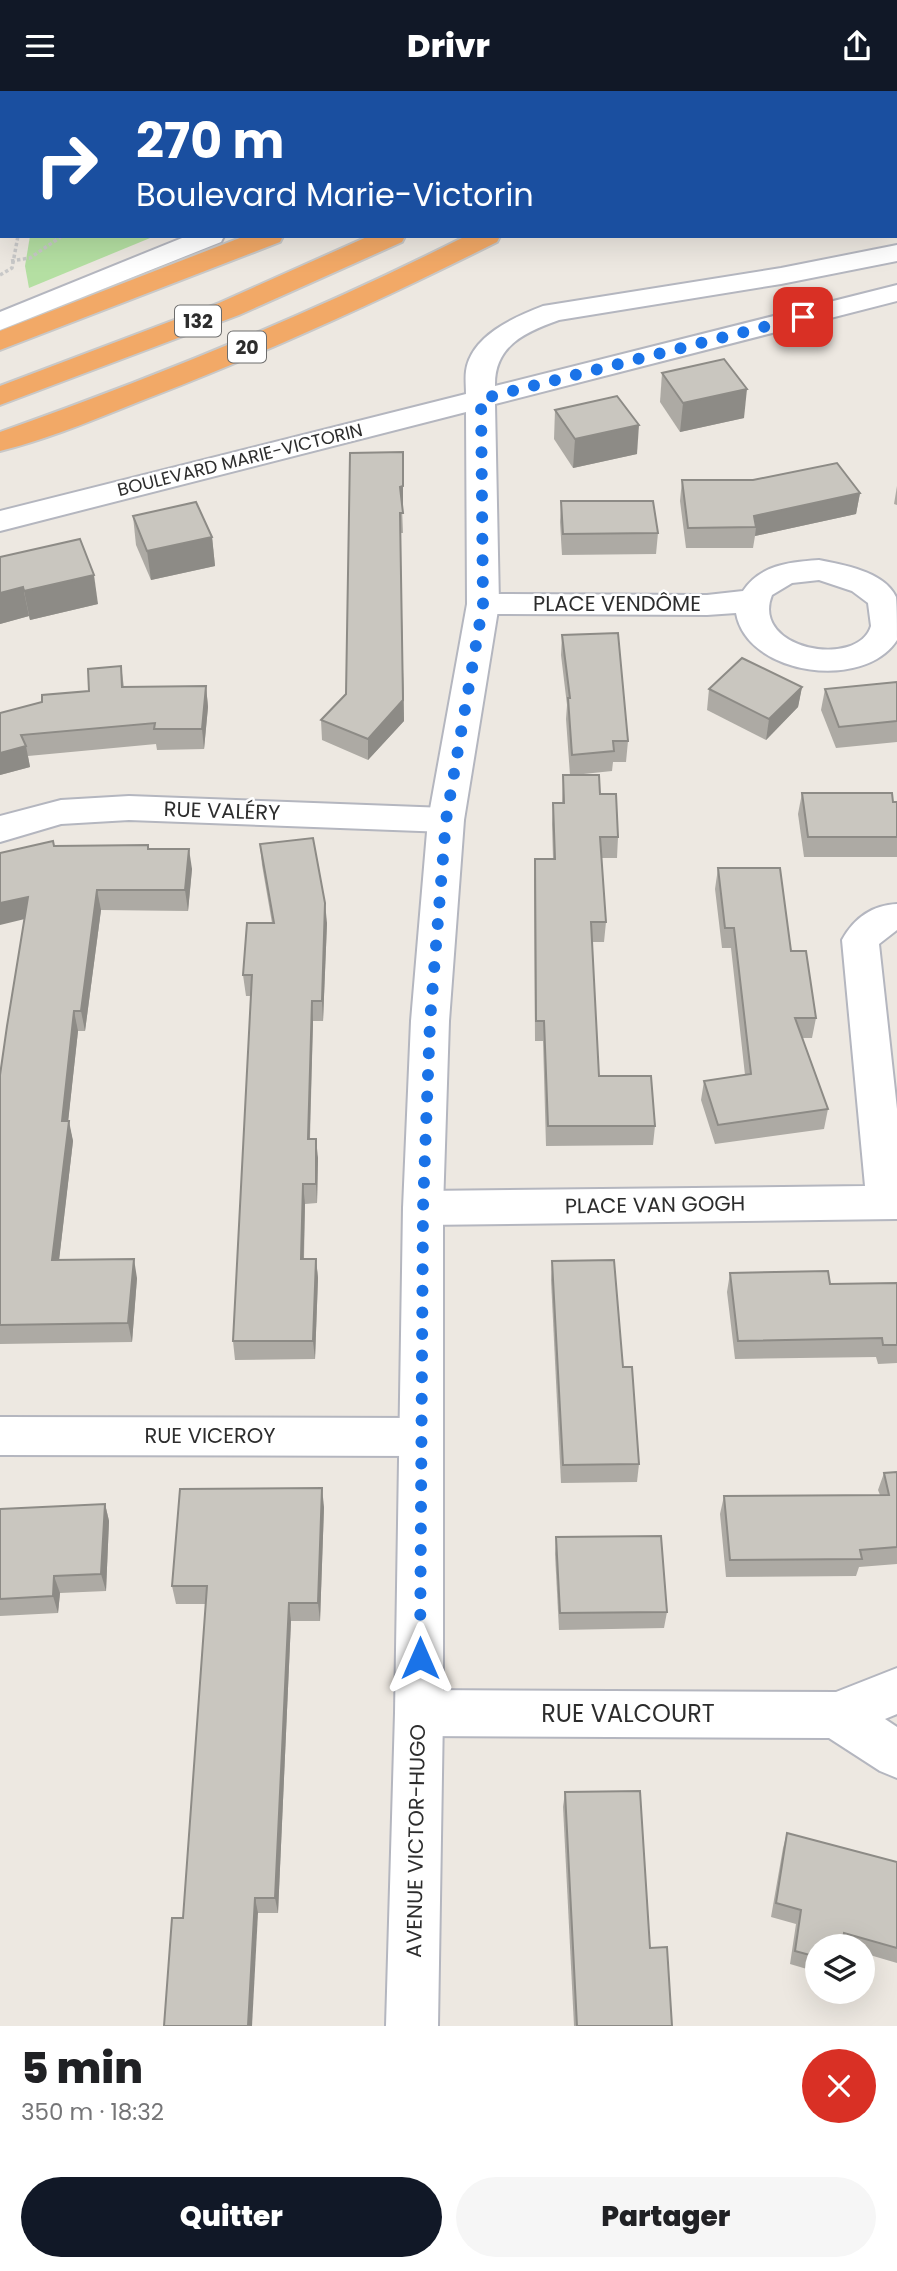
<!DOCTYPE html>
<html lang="fr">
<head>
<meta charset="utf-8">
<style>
  body { margin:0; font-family:Poppins,sans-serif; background:#f6f6f6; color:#202124; height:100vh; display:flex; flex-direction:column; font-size:26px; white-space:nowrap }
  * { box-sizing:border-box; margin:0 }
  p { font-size:23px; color:#757577 }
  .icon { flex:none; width:38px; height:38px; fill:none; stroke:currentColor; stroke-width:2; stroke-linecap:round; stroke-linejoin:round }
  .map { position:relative; height:1935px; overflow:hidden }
  .panel { display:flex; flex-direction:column; background:#fff; flex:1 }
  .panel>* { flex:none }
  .banner { position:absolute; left:0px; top:0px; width:898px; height:147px; box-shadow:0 7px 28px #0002; background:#1a4fa0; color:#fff; overflow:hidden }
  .buttons { position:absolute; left:805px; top:1843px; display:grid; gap:14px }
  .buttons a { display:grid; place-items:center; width:70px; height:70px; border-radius:50%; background:#fff; box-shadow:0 7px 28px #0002; font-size:35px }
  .pin { position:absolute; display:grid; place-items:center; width:60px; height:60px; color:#fff; margin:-30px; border-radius:14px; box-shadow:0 4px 10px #0006 }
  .me { position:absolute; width:77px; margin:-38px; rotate:0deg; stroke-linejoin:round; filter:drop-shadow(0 0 5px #0008) }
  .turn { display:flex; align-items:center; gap:24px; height:147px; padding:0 21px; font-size:32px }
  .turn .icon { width:91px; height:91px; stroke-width:2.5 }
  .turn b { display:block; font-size:49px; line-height:60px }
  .round { display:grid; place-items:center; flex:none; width:74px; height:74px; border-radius:37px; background:#f6f6f6 }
  .headline { display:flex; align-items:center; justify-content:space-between; height:119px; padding:0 21px }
  h1 { font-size:42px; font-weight:800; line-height:52px }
  .action { display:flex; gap:14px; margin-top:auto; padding:14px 21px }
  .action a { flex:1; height:80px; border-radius:42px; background:#111827; color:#fff; font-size:28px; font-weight:800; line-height:80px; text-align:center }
  .action a+a { background:#f6f6f6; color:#202124 }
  header { display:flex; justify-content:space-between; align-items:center; height:91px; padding:0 21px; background:#111827; color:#fff; font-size:32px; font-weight:800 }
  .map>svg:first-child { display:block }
  .green { fill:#b4dfa2 }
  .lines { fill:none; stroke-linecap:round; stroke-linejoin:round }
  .minor-casing { stroke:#b4b6bf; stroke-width:4 }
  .tertiary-casing { stroke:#b4b6bf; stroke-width:4 }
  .secondary-casing { stroke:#b4b6bf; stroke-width:4 }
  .motorway-casing { stroke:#c8c8c8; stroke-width:4 }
  .path { stroke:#c8c8c8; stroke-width:3.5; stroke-dasharray:3.5 2.5; stroke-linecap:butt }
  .minor { fill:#fff; fill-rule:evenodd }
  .tertiary { fill:#fff; fill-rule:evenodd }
  .secondary { fill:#fff; fill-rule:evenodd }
  .motorway { fill:#f2a967; fill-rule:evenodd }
  .wall { fill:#adaaa4 }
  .shaded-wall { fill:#8d8b86 }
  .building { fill:#c9c6bf; stroke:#8d8b86; stroke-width:2 }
  .route { stroke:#1a73e8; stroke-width:12; stroke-dasharray:0 21.6 }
  .labels { text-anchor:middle; stroke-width:5; stroke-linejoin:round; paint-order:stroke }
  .far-street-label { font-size:18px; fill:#2d2d2d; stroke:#fff }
  .shield { fill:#fff; stroke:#6c6c6c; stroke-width:2 }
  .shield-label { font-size:19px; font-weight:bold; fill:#2d2d2d }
  .street-label { font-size:21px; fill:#2d2d2d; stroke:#fff }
  .near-street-label { font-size:24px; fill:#2d2d2d; stroke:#fff }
</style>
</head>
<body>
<header><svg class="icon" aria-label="menu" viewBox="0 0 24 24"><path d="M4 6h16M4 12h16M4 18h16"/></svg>Drivr<svg class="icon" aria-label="share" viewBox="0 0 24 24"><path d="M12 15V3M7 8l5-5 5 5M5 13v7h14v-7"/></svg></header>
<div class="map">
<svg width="897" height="1935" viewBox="0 0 897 1935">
  <rect width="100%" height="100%" fill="#ede8e1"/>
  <g class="green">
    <path d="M22 0H448L29 2Z"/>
    <path d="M30 145H155L29 197 25 175Z"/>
  </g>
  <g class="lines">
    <defs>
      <g id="minor">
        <path d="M819 469C843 474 884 480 896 506 897 517 897 537 897 549 865 600 747 585 736 522L707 524 483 523 472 520 467 513 472 506 483 503 707 504 743 500C760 474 789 471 819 469ZM819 489 852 500 868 512 871 535C858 578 750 559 772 504L792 492Z"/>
        <path d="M129 705 446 717 458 720 464 729 458 738 446 741 129 729 61 733 0 751V725L61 709Z"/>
        <path d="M897 813V839L879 853 897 1018V1128L423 1134 409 1129 403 1117 409 1105 423 1100 865 1095 842 849C854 827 873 814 897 813Z"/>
        <path d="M0 1326 421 1327 436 1332 443 1346 436 1360 421 1365 0 1364Z"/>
        <path d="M897 1577V1623L885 1628 897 1636V1687L880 1680 829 1647 419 1645 402 1638 395 1622 402 1606 419 1599 836 1601Z"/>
      </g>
      <path id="tertiary" d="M897 154V170L781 193 559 229C525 241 494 255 495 295L897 194V210L495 313 499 513 464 729 449 930 443 1117V1622L438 1935H386L395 1622 403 1117 411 930 428 729 467 513 466 321 0 440V420L466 303C466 296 465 287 466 280 471 245 514 226 543 215L781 177Z"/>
      <g id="secondary">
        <path d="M492 0H518L491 2Z"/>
        <path d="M187 145H224L221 151 0 239V221Z"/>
      </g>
      <g id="motorway">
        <path d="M585 0H612L584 2Z"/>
        <path d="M648 0H674L647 2Z"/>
        <path d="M728 0H754L727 2Z"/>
        <path d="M774 0H801L773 2Z"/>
        <path d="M245 145H283L280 151 0 259V240Z"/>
        <path d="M369 145H405L402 151 239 224 0 314V295L219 212Z"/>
        <path d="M466 145H500L497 151C385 207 272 259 156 304 105 324 53 347 0 360V341C159 285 315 221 466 145Z"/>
      </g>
    </defs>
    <use href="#minor" class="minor-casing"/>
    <use href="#tertiary" class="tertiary-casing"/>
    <use href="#secondary" class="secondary-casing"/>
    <use href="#motorway" class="motorway-casing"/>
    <g class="path">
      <path d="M11 170 30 167 62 145"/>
      <path d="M0 184 12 177 18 145"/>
    </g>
    <use href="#minor" class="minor"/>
    <use href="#tertiary" class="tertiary"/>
    <use href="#secondary" class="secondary"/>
    <use href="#motorway" class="motorway"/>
  </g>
  <g class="wall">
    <path d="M662 282 744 327 680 341 660 311Z"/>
    <path d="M555 319 637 363 573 377 554 348Z"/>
    <path d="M350 362 403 416H402L403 442H400L404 630 368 669 322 649 321 629 346 603Z"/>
    <path d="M682 389 860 402 856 423 755 445 753 457H686L680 410Z"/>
    <path d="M897 395V414L894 413Z"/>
    <path d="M561 410 658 442 656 463 562 464 560 431Z"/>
    <path d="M133 425 212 446 215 475 151 489 136 454Z"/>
    <path d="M0 466 98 513 30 529 29 525 0 533Z"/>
    <path d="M562 544 628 650 626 671H613L612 680 574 684 600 703 618 746 617 767H601L606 831 604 851H592L599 985 655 1035 653 1054 546 1055 543 950H535L534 789 535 768H553L552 733 553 712H562L563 684H570L566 628 567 614 561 564Z"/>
    <path d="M121 575 124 596 206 595 208 616 204 658 157 659 156 653 28 665 30 676 0 684V622L89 600Z"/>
    <path d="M897 591V651L836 657 821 619 825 598Z"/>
    <path d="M802 596 798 616 766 649 707 619 709 598Z"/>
    <path d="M802 702 897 711V766H804L798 723Z"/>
    <path d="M260 753 327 832 323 930H313L310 1048 318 1067 317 1112 305 1113 304 1168H316L318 1187 315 1268 235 1269 233 1250 251 905H246L243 884 272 832 262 774Z"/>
    <path d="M148 754 149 758 192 778 188 820 101 819 85 940H78L68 1030 73 1050 59 1168 137 1187 132 1251 0 1253V984L25 828 54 755Z"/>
    <path d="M718 777 791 860 816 927 812 947H802L828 1018 824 1038 715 1053 701 1009 704 990 745 984 731 857H722L715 798Z"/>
    <path d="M552 1170 623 1276 639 1373 637 1391 561 1392 551 1189Z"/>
    <path d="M730 1182 830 1193 897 1192V1272L878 1273 876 1266 735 1268 727 1201Z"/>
    <path d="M897 1381V1473L859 1476 856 1485 726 1486 720 1423 724 1405 880 1404 878 1399 884 1382Z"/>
    <path d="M105 1413 109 1430 106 1500 60 1502 58 1522 0 1525V1418Z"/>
    <path d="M324 1416 320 1530H291L278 1822H258L183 1827 206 1513H176L172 1495Z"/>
    <path d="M556 1446 667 1521 664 1537 559 1539 555 1463Z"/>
    <path d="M565 1701 650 1857 672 1935H574L563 1716Z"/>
    <path d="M787 1742 897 1771V1872L863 1862V1855H817V1881L790 1873 796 1833 771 1826 783 1757Z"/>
  </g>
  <g class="shaded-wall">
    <path d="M2 63V132L0 139V69Z"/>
    <path d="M747 298 744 327 680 341 683 312Z"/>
    <path d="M639 334 637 363 573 377 575 348Z"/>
    <path d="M403 361V416H400V396Z"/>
    <path d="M860 402 856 423 755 445 756 436 754 425Z"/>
    <path d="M400 422 404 630 368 669V648Z"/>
    <path d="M212 446 215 475 151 489 147 460Z"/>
    <path d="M94 484 98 513 30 529 24 500Z"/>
    <path d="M23 496 29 525 0 533V502Z"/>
    <path d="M206 595 208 616 204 658 202 638Z"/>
    <path d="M802 596 798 616 766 649 769 628Z"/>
    <path d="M26 655 30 676 0 684V662Z"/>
    <path d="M189 758 192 778 188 820 185 799Z"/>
    <path d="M97 799 101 819 85 940 81 920Z"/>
    <path d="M28 806 33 826 0 834V812Z"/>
    <path d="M325 812 327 832 323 930 322 910Z"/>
    <path d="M312 910 313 930 309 1068 308 1048Z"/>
    <path d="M74 920 78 940 66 1050 62 1030Z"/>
    <path d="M69 1030 73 1050 57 1187 52 1169Z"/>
    <path d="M316 1048 318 1067 317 1112 316 1093Z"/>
    <path d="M303 1093 305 1113 303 1187 301 1168Z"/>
    <path d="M134 1168 137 1187 132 1251 128 1232Z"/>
    <path d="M316 1168 318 1187 315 1268 313 1250Z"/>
    <path d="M322 1397 324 1416 320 1530 318 1512Z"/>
    <path d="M105 1413 109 1430 106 1500 101 1483Z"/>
    <path d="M54 1485 60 1502 58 1522 53 1505Z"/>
    <path d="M289 1512 291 1530 278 1822 275 1807Z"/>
    <path d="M255 1807 258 1822 252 1935H248Z"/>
  </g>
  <g class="building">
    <path d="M0 0H9L8 2H2V63L0 69Z"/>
    <path d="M724 268 747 298 683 312 662 282Z"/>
    <path d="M617 305 639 334 575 348 555 319Z"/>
    <path d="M403 361V395L400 396 403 422H400L403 609 368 648 321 629 346 603 350 362Z"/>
    <path d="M837 372 860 402 754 425 756 436 688 437 682 389H753Z"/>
    <path d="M561 410H653L658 442 563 443Z"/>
    <path d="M196 411 212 446 147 460 133 425Z"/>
    <path d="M80 448 94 484 24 500 23 496 0 502V466Z"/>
    <path d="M618 542 628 650H613L614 660 572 664 568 607H570L562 544Z"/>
    <path d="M742 567 802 596 769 628 709 598Z"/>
    <path d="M121 575 122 596 206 595 202 638H154L155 632 21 644 26 655 0 662V622L42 611V604L89 600 88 578Z"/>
    <path d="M897 591V630L839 636 825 598Z"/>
    <path d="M563 684H599L600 703H616L618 746H600L606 831H591L599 985H651L655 1035H548L544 930H536L535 768H555L553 712H564Z"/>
    <path d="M802 702H892L893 711H897V746H808Z"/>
    <path d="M313 747 325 812 322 910H312L308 1048H316V1093H303L301 1168H316L313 1250H233L252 884H243L247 832H274L260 753Z"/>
    <path d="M53 750 54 755 148 754V758H189L185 799H97L81 920H74L62 1030H69L52 1169 134 1168 128 1232 0 1234V984L7 935 28 806 0 812V762Z"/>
    <path d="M718 777H780L791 860H806L816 927H795L828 1018 718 1034 704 990 751 983 734 837H725Z"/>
    <path d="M614 1169 623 1276H632L639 1373 563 1374 552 1170Z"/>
    <path d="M828 1180 830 1193 897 1192V1254H883L882 1247 738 1250 730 1182Z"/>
    <path d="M897 1381V1456L860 1459 862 1468 730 1469 724 1405 889 1404 884 1382Z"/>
    <path d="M322 1397 318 1512H289L275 1807H255L248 1935H164L172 1827H183L207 1495H172L180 1398Z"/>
    <path d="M105 1413 101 1483 54 1485 53 1505 0 1508V1418Z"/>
    <path d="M661 1445 667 1521 560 1522 556 1446Z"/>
    <path d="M640 1700 650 1857 667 1856 672 1935H577L565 1701Z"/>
    <path d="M787 1742 897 1771V1857L844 1842 842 1855H817V1866L795 1860 801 1819 776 1812Z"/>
  </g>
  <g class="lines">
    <path class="route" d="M420 1567 423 1117 430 930 446 729 483 513 481 308 803 226"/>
  </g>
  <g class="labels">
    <g class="far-street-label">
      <text transform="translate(240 369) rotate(-14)" y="6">BOULEVARD MARIE-VICTORIN</text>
    </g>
    <g class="shield">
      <rect x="175" y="214.5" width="46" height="31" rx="5"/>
      <rect x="228" y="240.5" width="38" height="31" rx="5"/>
    </g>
    <g class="shield-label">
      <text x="198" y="237">132</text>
      <text x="247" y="263">20</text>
    </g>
    <g class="street-label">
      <text x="617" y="520">PLACE VENDÔME</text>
      <text transform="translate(222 720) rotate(2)" y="7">RUE VALÉRY</text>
      <text transform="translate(655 1114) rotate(-1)" y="7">PLACE VAN GOGH</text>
      <text x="210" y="1352">RUE VICEROY</text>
      <text transform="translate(416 1750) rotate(-89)" y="7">AVENUE VICTOR-HUGO</text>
    </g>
    <g class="near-street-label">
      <text x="628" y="1631">RUE VALCOURT</text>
    </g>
  </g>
</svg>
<div class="buttons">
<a><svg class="icon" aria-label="layers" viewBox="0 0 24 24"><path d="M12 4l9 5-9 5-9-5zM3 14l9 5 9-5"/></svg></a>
</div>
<div class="pin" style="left:803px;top:226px;background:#d93025"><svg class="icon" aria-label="arrive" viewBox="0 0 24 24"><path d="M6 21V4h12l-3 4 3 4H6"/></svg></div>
<svg class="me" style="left:420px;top:1567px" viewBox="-20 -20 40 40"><path d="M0-17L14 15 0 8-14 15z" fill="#1a73e8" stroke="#fff" stroke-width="4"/></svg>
<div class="banner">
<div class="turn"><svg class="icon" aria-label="right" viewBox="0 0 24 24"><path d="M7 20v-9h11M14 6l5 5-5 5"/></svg><div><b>270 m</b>Boulevard Marie-Victorin</div></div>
</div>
</div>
<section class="panel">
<div class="headline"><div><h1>5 min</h1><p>350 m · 18:32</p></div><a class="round" style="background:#d93025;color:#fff"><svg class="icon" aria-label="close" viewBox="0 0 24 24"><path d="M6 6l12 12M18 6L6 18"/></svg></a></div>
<div class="action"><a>Quitter</a><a>Partager</a></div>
</section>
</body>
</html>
